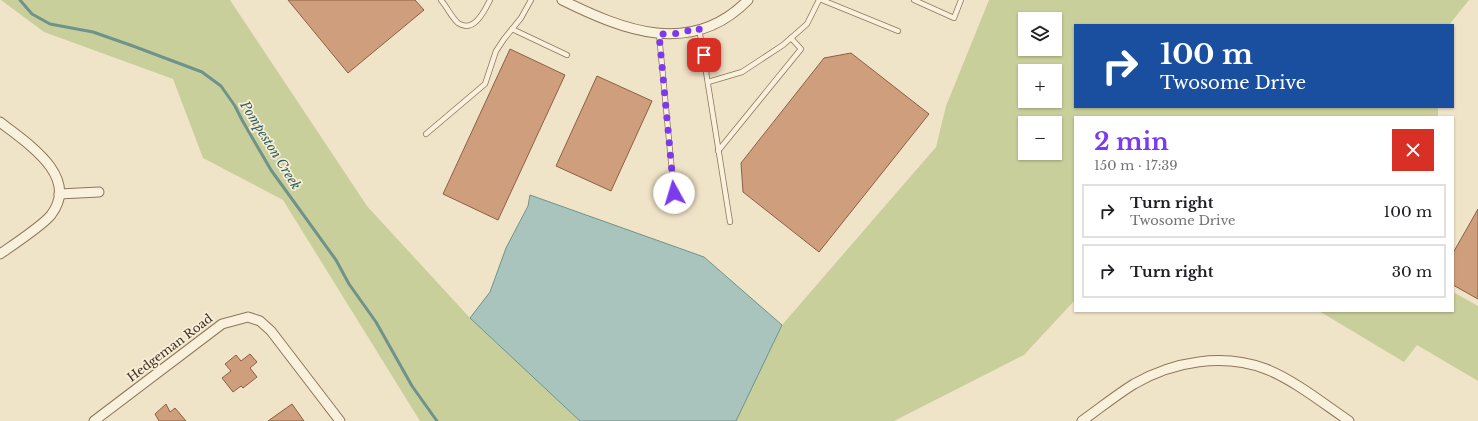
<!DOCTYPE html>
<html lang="en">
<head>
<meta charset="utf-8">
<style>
  body { margin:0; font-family:"Libre Baskerville",serif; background:#f2f2f2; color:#202124; height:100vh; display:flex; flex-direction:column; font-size:15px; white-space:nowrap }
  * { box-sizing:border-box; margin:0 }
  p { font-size:13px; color:#757577 }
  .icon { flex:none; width:22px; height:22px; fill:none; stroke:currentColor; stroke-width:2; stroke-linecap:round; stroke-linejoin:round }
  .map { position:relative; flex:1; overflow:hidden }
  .details { position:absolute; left:1074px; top:116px; width:380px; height:196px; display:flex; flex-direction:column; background:#fff; border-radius:0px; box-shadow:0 1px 3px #0004 }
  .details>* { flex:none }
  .top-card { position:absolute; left:1074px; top:24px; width:380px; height:84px; border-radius:0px; box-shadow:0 1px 3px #0004; background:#1a4fa0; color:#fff; overflow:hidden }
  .buttons { position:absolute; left:1018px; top:12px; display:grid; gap:8px }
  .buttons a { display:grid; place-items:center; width:44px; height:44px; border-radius:0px; background:#fff; box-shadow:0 1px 3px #0004; font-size:20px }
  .pin { position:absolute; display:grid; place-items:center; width:34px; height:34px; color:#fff; margin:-17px; border-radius:8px; box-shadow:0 2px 6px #0006 }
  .me { position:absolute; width:44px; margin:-22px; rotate:354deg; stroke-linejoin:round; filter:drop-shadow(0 0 3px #0008) }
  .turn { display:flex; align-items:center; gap:14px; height:84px; padding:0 20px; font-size:18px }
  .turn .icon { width:52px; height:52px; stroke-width:2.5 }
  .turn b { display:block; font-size:28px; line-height:34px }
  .round { display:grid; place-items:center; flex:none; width:42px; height:42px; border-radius:0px; background:#f2f2f2 }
  .summary { display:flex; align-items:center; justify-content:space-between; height:68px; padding:0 20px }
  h1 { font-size:24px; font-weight:700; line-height:30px; color:#7c3aed }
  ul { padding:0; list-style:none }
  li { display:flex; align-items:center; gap:12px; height:54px; margin:0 8px 6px; padding:0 12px; border:2px solid #e0e0e0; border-radius:0px }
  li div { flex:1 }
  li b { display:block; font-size:15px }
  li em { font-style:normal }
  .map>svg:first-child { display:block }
  .green { fill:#c9cf9b; fill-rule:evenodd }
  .water { fill:#a9c4bc; stroke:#6f938a }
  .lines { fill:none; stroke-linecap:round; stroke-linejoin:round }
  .stream { stroke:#6f938a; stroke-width:3 }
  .building { fill:#cf9f7d; stroke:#8d5f41 }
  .service-casing { stroke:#8d765c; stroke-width:6 }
  .minor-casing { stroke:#8d765c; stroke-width:11 }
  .service { stroke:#faf1dc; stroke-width:4.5 }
  .minor { stroke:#faf1dc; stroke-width:9 }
  .route { stroke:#7c3aed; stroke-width:7; stroke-dasharray:0 12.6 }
  .labels { text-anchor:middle; stroke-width:3.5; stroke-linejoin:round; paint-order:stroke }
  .street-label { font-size:12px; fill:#3d2e20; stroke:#f7eed8 }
  .water-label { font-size:13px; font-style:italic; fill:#2f5d5a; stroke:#f7eed8 }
</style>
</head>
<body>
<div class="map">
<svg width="1478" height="421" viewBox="0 0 1478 421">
  <rect width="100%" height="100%" fill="#f0e4c8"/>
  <g class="green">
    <path d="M1 0H230L367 206 470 318 580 421H420L283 200 203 158 173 79 44 32Z"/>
    <path d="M989 0H1469L1449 25H1075V107H1438V117H1075V300L1024 355 894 421H736L782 325 936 147 946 106ZM1025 19H1055V49H1025ZM1025 71H1055V101H1025ZM1025 123H1055V153H1025Z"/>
    <path d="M1453 292 1478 306V381L1417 345 1404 362 1319 311H1453Z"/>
  </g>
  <path class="water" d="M530 195 704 257 782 325 736 421H580L470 318 490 292 506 248 528 206Z"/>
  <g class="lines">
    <path class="stream" d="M20 0 32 14 50 24 93 32 133 46 202 72 221 86 235 106 242 120 271 170 336 260 349 284 376 322 412 386 437 421"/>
  </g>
  <g class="building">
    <path d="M288 0H415L424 10 348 73Z"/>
    <path d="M510 49 565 75 498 220 443 194Z"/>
    <path d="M851 53 929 114 819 252 743 192 741 163 824 58Z"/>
    <path d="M597 76 652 101 611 191 556 166Z"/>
    <path d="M1478 209V299L1453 285V253Z"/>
    <path d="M250 354 257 362 250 368 257 377 243 388 241 386 233 392 222 378 231 371 225 364 236 355 241 361Z"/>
    <path d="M166 404 170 412 175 408 186 421H159L155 414Z"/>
    <path d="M292 404 304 421H268Z"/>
  </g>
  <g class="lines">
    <defs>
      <g id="service">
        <path d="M441 0C447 7 452 18 458 23 474 34 485 10 490 0"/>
        <path d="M822 0 898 31"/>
        <path d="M914 0 954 18 961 0"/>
        <path d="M699 28 730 222"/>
        <path d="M512 29 567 55"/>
        <path d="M659 34 674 193"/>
        <path d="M708 82 742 72 783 45 807 24 819 0"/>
        <path d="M426 134 485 84 496 51 504 39 521 18 531 0"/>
        <path d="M718 151 801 49 791 38"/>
      </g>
      <g id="minor">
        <path d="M562 0C623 30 691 58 748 0"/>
        <path d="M0 122C25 142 81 176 51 215 42 226 13 245 0 254"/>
        <path d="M59 194 99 192"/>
        <path d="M94 421 222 324 248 317 260 321 271 331 340 421"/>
        <path d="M1082 421C1099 409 1116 395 1134 384 1174 361 1223 353 1266 369 1294 380 1324 404 1349 421"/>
      </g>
    </defs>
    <use href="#service" class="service-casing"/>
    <use href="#minor" class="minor-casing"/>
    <use href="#service" class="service"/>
    <use href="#minor" class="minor"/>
  </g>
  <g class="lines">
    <path class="route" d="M674 193 659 34H674L699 28 704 55"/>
  </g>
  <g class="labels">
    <g class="street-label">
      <text transform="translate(170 348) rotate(-37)" y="4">Hedgeman Road</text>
    </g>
    <g class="water-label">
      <text transform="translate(271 145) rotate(58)" y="5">Pompeston Creek</text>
    </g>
  </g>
</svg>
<div class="buttons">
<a><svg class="icon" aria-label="layers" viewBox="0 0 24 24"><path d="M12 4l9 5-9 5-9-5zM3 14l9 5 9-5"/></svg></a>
<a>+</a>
<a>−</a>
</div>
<div class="pin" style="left:704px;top:55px;background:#d93025"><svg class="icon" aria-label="arrive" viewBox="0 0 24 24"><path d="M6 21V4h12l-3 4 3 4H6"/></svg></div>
<svg class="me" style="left:674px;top:193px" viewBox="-20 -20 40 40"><circle r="19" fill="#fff"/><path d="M0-13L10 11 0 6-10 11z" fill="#7c3aed"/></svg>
<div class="top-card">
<div class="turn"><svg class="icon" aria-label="right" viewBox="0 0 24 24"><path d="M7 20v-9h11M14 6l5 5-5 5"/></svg><div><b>100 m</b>Twosome Drive</div></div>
</div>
<section class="details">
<div class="summary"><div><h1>2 min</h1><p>150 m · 17:39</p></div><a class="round" style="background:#d93025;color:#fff"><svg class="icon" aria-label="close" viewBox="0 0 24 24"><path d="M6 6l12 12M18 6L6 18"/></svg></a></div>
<ul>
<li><svg class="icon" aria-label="right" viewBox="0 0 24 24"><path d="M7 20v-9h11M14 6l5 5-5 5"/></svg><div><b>Turn right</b><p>Twosome Drive</p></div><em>100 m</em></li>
<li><svg class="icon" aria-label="right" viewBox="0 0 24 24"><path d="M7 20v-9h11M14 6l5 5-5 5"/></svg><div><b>Turn right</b></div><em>30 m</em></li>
</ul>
</section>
</div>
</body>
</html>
